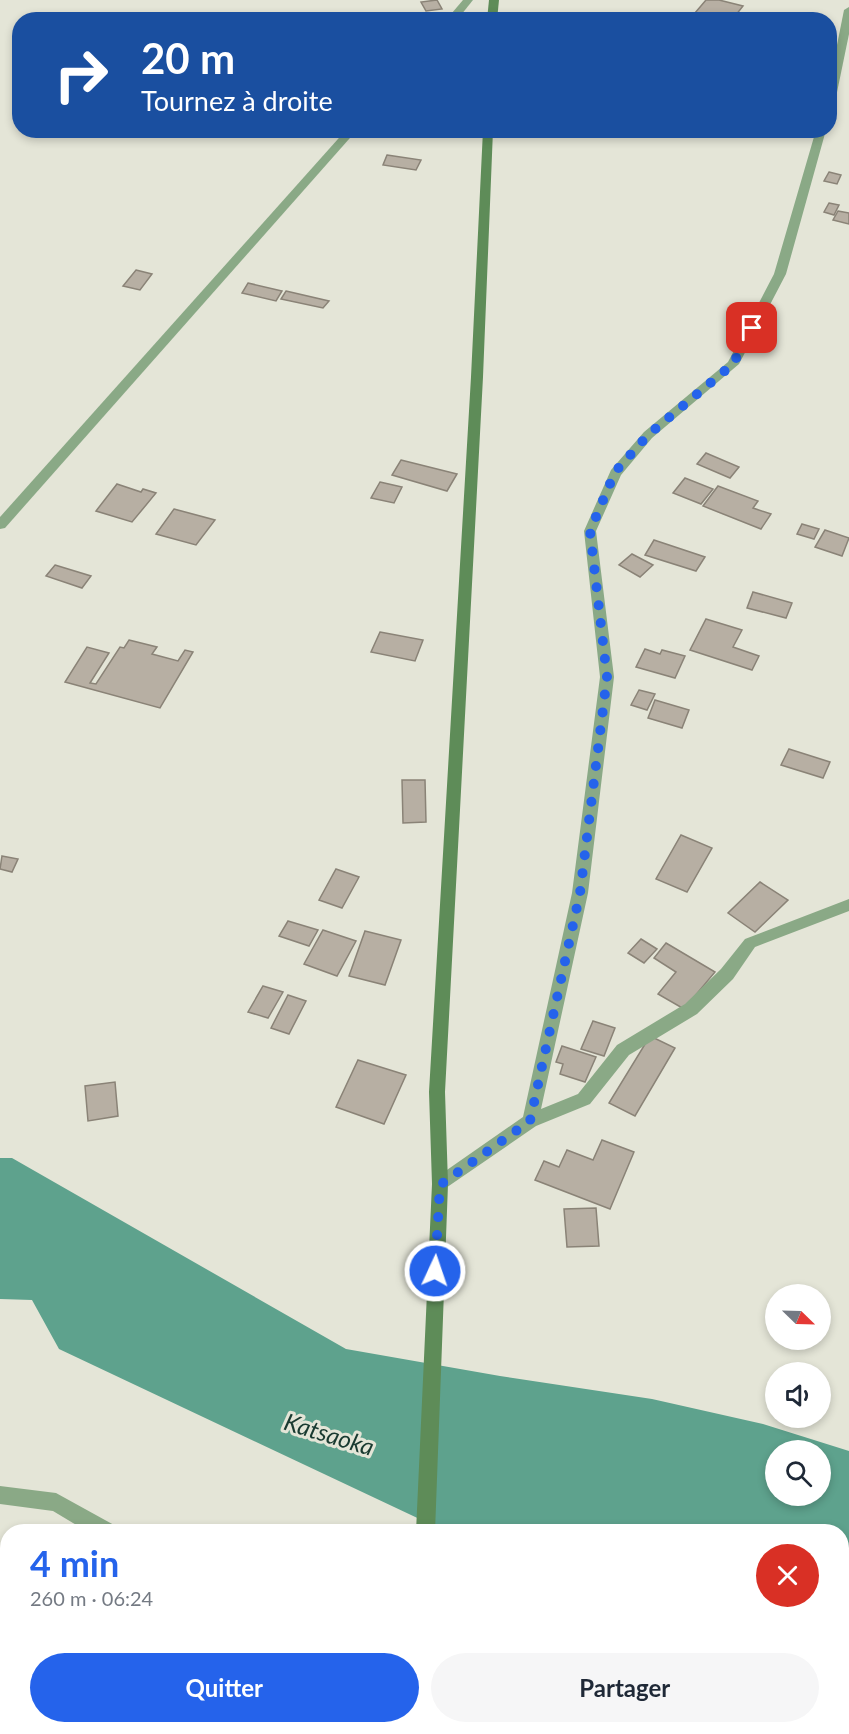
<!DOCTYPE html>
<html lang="fr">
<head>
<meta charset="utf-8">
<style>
  body { margin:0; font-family:Lato,sans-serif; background:#f6f6f7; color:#1f2937; height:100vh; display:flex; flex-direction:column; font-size:22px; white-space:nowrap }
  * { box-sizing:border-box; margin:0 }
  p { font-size:20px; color:#747a83 }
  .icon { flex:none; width:33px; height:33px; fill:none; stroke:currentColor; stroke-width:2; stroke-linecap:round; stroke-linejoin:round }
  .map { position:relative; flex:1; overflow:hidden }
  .panel { position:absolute; left:0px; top:1524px; width:849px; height:210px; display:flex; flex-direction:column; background:#fff; border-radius:24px 24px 0 0; box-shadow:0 3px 9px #0003 }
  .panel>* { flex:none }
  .top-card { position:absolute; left:12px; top:12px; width:825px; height:126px; border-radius:24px; box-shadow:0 3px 9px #0003; background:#1a4fa0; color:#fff; overflow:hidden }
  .needle { width:39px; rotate:113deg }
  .controls { position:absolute; left:765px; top:1284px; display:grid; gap:12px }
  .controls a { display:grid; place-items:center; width:66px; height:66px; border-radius:50%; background:#fff; box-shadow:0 3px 9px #0003; font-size:30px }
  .pin { position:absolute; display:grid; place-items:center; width:51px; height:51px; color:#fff; margin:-26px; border-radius:12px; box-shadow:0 3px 9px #0006 }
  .me { position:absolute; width:66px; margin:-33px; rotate:3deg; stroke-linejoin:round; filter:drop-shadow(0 0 4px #0008) }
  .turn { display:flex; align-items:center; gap:21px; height:126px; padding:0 30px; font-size:27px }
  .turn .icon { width:78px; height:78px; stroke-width:2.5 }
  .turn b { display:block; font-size:42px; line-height:51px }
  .round { display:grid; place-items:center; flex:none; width:63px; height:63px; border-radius:32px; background:#f6f6f7 }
  .summary { display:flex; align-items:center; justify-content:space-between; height:102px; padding:0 30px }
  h1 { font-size:36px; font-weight:700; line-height:45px; color:#2563eb }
  .button { display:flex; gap:12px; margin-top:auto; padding:12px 30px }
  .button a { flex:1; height:69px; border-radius:36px; background:#2563eb; color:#fff; font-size:24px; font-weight:700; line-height:69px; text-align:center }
  .button a+a { background:#f6f6f7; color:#1f2937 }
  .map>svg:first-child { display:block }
  .water { fill:#5ea28d; fill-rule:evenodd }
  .building { fill:#b7afa3; stroke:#8a8377; stroke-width:1.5 }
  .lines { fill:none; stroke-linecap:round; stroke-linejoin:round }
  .lane { fill:#8aa986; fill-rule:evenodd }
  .street { fill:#8aa986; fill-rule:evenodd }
  .secondary { fill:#5e8c58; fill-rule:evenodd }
  .route { stroke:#2563eb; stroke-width:10; stroke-dasharray:0 18 }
  .labels { text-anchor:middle; stroke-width:6; stroke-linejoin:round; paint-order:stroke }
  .near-water-label { font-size:24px; font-style:italic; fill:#193a30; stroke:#e4e5d7 }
</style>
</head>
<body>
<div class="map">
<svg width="849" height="1734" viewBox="0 0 849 1734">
  <rect width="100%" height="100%" fill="#e4e5d7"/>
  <path class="water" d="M0 1158H12L346 1349 500 1376 652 1399 763 1424 849 1451V1672L842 1670V1532L445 1531 59 1349 32 1300 0 1299ZM776 1450H820V1496H776Z"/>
  <g class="building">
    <path d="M437 0 442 9 426 11 421 2Z"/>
    <path d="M706 0H719L743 6 732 20H689Z"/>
    <path d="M387 155 421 160 416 170 383 165Z"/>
    <path d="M829 172 841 175 837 184 824 181Z"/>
    <path d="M829 203 839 205 834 215 824 212Z"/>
    <path d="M838 211 849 213V224L833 220Z"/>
    <path d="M136 270 152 274 140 290 123 286Z"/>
    <path d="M248 283 282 291 276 301 242 293Z"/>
    <path d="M286 291 329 301 323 308 281 299Z"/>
    <path d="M706 453 739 467 730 478 697 464Z"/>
    <path d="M401 460 457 474 447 491 392 475Z"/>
    <path d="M685 478 713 489 701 504 673 493Z"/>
    <path d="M380 482 402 487 394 503 371 498Z"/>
    <path d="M117 484 141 492 143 489 156 493 132 522 96 511Z"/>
    <path d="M718 486 758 501 753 508 771 514 761 529 703 506Z"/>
    <path d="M174 509 215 520 196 545 156 534Z"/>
    <path d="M802 524 819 529 814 539 797 534Z"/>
    <path d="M825 530 849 538 842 556 815 547Z"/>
    <path d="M654 540 705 557 696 571 645 555Z"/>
    <path d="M632 554 653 565 640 577 619 565Z"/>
    <path d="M55 565 91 576 82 588 46 576Z"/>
    <path d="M753 592 792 603 786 618 747 608Z"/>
    <path d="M706 619 742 630 733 647 759 656 752 670 690 650Z"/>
    <path d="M380 632 423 640 415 661 371 652Z"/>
    <path d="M129 640 157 647 152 654 178 661 185 650 193 652 160 708 65 682 87 647 109 653 90 683 96 684 120 647 124 648Z"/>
    <path d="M645 649 660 654 662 650 685 656 675 678 636 667Z"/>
    <path d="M639 690 655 694 647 710 631 705Z"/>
    <path d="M655 700 689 710 682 728 648 718Z"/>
    <path d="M789 749 830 762 823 778 781 765Z"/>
    <path d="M402 780H425L426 822 403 823Z"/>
    <path d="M681 835 712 848 687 892 656 879Z"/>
    <path d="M2 856 18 859 12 872 0 869Z"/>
    <path d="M336 869 359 877 342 908 319 900Z"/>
    <path d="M760 882 788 900 755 932 728 913Z"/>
    <path d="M288 921 318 930 309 946 279 936Z"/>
    <path d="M323 930 356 941 337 976 304 964Z"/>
    <path d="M365 931 401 940 385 985 349 976Z"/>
    <path d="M641 939 657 949 644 963 628 953Z"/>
    <path d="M666 943 715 972 684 1009 658 994 676 972 654 958Z"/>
    <path d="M263 986 283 992 268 1018 248 1012Z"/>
    <path d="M288 995 306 1001 289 1034 271 1028Z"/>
    <path d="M593 1021 615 1028 604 1056 581 1049Z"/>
    <path d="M650 1036 675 1048 635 1116 609 1103Z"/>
    <path d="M562 1046 596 1057 585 1082 560 1074 563 1064 556 1062Z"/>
    <path d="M358 1060 406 1075 384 1124 336 1107Z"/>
    <path d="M115 1082 118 1116 88 1121 85 1086Z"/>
    <path d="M602 1140 634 1152 610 1209 535 1180 544 1161 559 1167 567 1150 593 1160Z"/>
    <path d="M596 1208 599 1246 567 1247 564 1209Z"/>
  </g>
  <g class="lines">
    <path class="lane" d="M410 1726H433L436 1734H413Z"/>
    <g class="street">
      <path d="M463 0H473L457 20H446Z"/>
      <path d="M849 7V34L835 102 830 105V80L844 10Z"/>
      <path d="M346 130H357L5 528 0 529V517Z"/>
      <path d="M816 130H826L786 274 739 364 652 438 621 475 596 531 614 677 588 893 541 1109 578 1094 617 1045 685 1004 721 969 745 939 849 899V911L755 947 733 979 697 1014 629 1055 590 1104 536 1126 440 1192 434 1189 432 1184 434 1179 523 1117 572 893 600 677 584 531 611 470 644 432 728 362 774 274Z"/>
      <path d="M0 1486 56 1493 114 1525 116 1532H88L53 1511 0 1504Z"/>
      <path d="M282 1726H302L305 1734H285Z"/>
    </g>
    <g class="secondary">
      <path d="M489 0H499L497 20H487Z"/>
      <path d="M483 130H493L483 377 445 1092 448 1184 435 1532H416L432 1184 429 1092 471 377Z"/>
      <rect x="397" y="1726" width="20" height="8"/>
    </g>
  </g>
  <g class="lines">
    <path class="route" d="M435 1271 440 1185 530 1121 580 893 607 677 590 531 615 472 648 435 733 364 752 328"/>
  </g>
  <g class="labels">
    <g class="near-water-label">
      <text transform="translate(329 1435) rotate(17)" y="8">Katsaoka</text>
    </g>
  </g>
</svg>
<div class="controls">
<a><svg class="needle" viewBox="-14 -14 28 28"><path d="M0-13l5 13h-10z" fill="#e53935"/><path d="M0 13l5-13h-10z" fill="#747a83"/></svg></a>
<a><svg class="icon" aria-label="sound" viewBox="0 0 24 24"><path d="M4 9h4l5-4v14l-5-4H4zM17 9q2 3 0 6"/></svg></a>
<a><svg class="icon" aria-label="search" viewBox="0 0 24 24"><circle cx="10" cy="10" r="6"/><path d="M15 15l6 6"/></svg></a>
</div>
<div class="pin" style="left:752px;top:328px;background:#d93025"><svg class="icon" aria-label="arrive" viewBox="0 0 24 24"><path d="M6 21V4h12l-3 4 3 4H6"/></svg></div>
<svg class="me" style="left:435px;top:1271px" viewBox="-20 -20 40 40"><circle r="17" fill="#2563eb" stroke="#fff" stroke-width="3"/><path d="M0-11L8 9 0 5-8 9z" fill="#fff"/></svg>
<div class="top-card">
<div class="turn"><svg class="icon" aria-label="right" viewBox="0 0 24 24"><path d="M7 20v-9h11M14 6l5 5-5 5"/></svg><div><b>20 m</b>Tournez à droite</div></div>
</div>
<section class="panel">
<div class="summary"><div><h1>4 min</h1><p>260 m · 06:24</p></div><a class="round" style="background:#d93025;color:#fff"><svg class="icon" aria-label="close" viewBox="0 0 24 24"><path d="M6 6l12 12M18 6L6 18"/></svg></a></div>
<div class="button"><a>Quitter</a><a>Partager</a></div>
</section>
</div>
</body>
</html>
